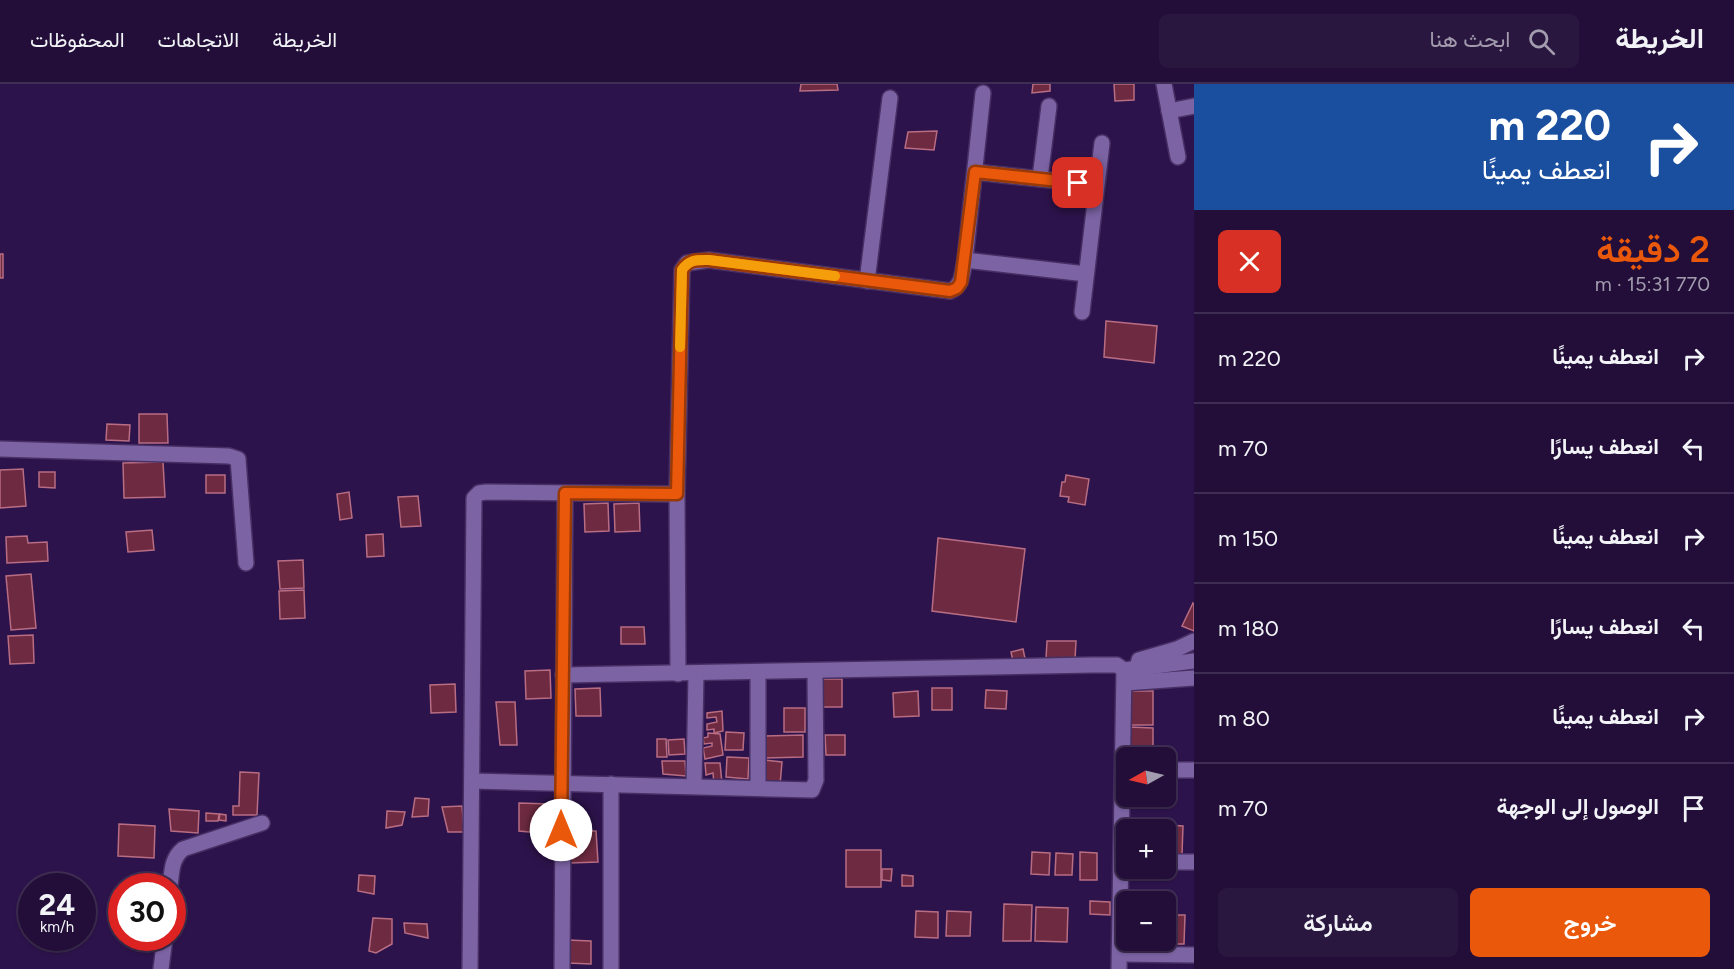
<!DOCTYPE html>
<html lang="ar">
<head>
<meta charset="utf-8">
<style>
  body { margin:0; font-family:Figtree,Vazirmatn,sans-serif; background:#2a1740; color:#f1f3f6; direction:rtl; height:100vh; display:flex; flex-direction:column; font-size:22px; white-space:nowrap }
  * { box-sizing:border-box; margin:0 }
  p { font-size:20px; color:#a29cae }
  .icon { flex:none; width:33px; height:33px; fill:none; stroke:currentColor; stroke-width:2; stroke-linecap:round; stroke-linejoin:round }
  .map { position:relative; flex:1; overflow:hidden; direction:ltr }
  .drawer { display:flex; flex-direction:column; background:#220e38; width:540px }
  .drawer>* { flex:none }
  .banner { background:#1a4fa0; color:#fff; overflow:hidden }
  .needle { width:39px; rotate:262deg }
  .fabs { position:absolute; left:1116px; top:663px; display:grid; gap:12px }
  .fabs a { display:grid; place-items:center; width:60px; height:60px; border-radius:9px; background:#220e38; box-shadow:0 2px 4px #0004,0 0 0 2px #3f2e53; font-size:30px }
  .speed { position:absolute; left:18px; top:789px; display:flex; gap:12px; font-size:30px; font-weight:700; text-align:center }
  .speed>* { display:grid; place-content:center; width:78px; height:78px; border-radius:50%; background:#220e38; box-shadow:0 2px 4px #0004,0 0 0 2px #3f2e53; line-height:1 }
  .speed small { font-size:15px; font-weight:400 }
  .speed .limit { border:9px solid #d22; background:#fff; color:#111 }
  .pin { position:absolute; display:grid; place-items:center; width:51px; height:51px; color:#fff; margin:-26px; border-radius:12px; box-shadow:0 3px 9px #0006 }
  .me { position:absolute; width:66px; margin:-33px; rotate:0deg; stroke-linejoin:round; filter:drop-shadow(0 0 4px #0008) }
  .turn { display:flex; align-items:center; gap:21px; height:126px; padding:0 24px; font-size:27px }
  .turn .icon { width:78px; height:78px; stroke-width:2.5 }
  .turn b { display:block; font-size:42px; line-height:51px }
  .round { display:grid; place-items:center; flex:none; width:63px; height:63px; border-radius:9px; background:#2a1740 }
  .head { display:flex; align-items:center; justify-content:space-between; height:102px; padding:0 24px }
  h1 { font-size:36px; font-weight:600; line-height:45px; color:#ea580c }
  .primary-button { display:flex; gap:12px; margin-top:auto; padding:12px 24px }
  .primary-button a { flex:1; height:69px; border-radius:9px; background:#ea580c; color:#fff; font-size:24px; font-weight:600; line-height:69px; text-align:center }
  .primary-button a+a { background:#2a1740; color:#f1f3f6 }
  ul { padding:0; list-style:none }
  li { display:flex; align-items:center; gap:18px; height:90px; padding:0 24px; border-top:2px solid #3f2e53 }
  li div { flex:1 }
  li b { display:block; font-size:22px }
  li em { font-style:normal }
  header { display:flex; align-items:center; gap:36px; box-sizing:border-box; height:84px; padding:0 30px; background:#220e38; border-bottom:2px solid #3f2e53 }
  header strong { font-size:28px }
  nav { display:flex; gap:33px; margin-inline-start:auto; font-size:21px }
  .search { width:420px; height:54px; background:#2a1740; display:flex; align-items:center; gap:15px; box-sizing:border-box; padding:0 21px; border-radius:9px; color:#a29cae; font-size:22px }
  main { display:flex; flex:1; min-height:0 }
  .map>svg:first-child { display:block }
  .building { fill:#6d2a41; stroke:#b86d83; stroke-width:1.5 }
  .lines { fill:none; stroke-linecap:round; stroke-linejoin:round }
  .minor-casing { stroke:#472f64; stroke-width:18 }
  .minor { stroke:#7c63a3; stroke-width:15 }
  .route-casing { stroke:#983908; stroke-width:15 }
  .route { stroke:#ea580c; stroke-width:10 }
  .slow { stroke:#f59e0b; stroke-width:10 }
</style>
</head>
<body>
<header>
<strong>الخريطة</strong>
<div class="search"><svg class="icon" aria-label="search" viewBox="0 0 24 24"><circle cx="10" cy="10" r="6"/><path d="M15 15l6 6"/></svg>ابحث هنا</div>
<nav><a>الخريطة</a><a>الاتجاهات</a><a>المحفوظات</a></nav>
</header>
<main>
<section class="drawer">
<div class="banner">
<div class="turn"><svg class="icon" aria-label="right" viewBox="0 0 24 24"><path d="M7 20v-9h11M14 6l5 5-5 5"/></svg><div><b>220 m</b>انعطف يمينًا</div></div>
</div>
<div class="head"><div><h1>2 دقيقة</h1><p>770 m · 15:31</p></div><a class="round" style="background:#d93025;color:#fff"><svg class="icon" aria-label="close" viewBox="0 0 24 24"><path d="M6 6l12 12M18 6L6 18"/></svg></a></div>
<ul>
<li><svg class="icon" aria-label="right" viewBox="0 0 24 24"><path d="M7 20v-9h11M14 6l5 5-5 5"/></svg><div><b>انعطف يمينًا</b></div><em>220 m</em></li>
<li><svg class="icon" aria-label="left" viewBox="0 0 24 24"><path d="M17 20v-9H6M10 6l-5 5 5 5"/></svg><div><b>انعطف يسارًا</b></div><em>70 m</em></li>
<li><svg class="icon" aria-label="right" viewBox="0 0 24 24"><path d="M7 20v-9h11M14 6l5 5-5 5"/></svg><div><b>انعطف يمينًا</b></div><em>150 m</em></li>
<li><svg class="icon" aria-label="left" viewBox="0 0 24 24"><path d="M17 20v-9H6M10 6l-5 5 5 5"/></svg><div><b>انعطف يسارًا</b></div><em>180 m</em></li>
<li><svg class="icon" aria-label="right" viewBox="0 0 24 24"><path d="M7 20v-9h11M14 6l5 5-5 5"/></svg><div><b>انعطف يمينًا</b></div><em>80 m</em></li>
<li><svg class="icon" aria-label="arrive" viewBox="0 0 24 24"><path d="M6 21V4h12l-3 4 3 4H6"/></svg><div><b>الوصول إلى الوجهة</b></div><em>70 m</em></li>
</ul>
<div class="primary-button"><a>خروج</a><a>مشاركة</a></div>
</section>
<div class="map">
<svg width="1194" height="885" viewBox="0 0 1194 885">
  <rect width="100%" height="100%" fill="#2d134b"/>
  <g class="building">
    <path d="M801 0H837L838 6 800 7Z"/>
    <path d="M1033 0H1050V7L1032 9Z"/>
    <path d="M1114 0H1134V16L1115 17Z"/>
    <path d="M937 47 934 66 905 64 908 48Z"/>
    <rect x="0" y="170" width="3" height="24"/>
    <path d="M1106 237 1157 242 1154 279 1104 273Z"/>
    <path d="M139 330H167L168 359H139Z"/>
    <path d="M107 340 130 341 129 357 106 356Z"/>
    <path d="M163 378 165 413 124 414 123 379Z"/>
    <path d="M23 385 26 422 0 424V386Z"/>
    <path d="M39 388H55V404L39 403Z"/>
    <rect x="206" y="391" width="19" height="18"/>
    <path d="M1066 391 1089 395 1085 421 1068 418 1069 413 1060 412 1062 398H1065Z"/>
    <path d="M349 408 352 434 340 436 337 410Z"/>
    <path d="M418 412 421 442 401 443 398 413Z"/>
    <path d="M608 419 609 447 585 448 584 420Z"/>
    <path d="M639 419 640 447 615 448 614 420Z"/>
    <path d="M152 446 154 466 128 468 126 448Z"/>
    <path d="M383 450 384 472 367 473 366 451Z"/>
    <path d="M27 452 28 459 47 458 48 477 7 479 6 453Z"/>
    <path d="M938 454 1025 465 1016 538 932 527Z"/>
    <path d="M303 476 304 504 280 505 278 477Z"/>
    <path d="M31 490 36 544 11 546 6 492Z"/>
    <path d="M304 506 305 534 280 535 279 507Z"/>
    <path d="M1193 519 1194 520V547L1182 542Z"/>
    <path d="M621 543H644L645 560H621Z"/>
    <path d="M33 551 34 579 10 580 8 552Z"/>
    <path d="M1047 557H1076L1075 576 1046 575Z"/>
    <path d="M1023 565 1026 579 1014 582 1011 568Z"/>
    <path d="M550 586 551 614 526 615 525 587Z"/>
    <rect x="823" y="595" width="19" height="28"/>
    <path d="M455 600 456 628 431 629 430 601Z"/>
    <path d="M600 604 601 632H576L575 605Z"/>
    <rect x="932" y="604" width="20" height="22"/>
    <path d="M986 606 1007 607 1006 625 985 624Z"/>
    <path d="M918 607 919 632 894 633 893 609Z"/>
    <path d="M1129 607H1153V641H1128Z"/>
    <path d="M496 618H515L517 661H500Z"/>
    <rect x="784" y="624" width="21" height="24"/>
    <path d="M722 627 723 647 714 649V645L707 646V640L717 638 716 633 707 634V629Z"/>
    <path d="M1130 643 1153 644V674H1129Z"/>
    <path d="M726 648 744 649 743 666H725Z"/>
    <path d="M708 649 720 650 723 671 705 675 703 664 712 662V659L704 660 703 654 708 653Z"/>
    <path d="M803 651V673L765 674V652Z"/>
    <path d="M825 651H845V671H826Z"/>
    <path d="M657 655H666L667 673H657Z"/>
    <path d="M684 655 685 670 669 671 668 656Z"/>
    <path d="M727 673 749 674 748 695 726 693Z"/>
    <path d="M764 676 782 678 780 701 762 700Z"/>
    <path d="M662 677H685L686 692 663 690Z"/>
    <path d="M705 679H720L722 699 714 701 713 689 706 691Z"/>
    <path d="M240 688 259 689 257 731H233V722H239Z"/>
    <path d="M415 714 429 715 428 732 412 733Z"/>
    <path d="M519 719 550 720V750L519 747Z"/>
    <path d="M462 722 464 748H448L442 723Z"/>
    <path d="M169 725 199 727 198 749 171 747Z"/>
    <path d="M387 727 405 728 402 741 386 744Z"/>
    <path d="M206 729 219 730 218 737H206Z"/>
    <path d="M220 730 226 731V737L219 736Z"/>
    <path d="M119 740 155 742 154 774 118 772Z"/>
    <path d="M1133 741 1156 742V746H1133Z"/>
    <path d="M1166 741 1183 742 1182 771 1166 770Z"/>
    <path d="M570 747H596L598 778 570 779Z"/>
    <rect x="846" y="766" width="35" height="37"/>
    <path d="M1032 768 1050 769 1049 791 1031 790Z"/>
    <path d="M1080 768 1097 769V796H1080Z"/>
    <path d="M1056 769 1073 770 1072 791H1055Z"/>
    <path d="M882 785H892L891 797 882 796Z"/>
    <path d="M359 791 375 792 374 810 358 807Z"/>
    <path d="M902 791 913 792V802H902Z"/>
    <path d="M1090 817 1110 818V831L1090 830Z"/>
    <path d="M1004 820 1032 821 1031 857H1003Z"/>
    <path d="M1036 823 1068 824 1067 858 1035 857Z"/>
    <path d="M916 827 938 828V854L915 853Z"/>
    <path d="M947 827 971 828 970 852H946Z"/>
    <path d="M1166 831H1185L1184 860H1160V856H1166Z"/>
    <path d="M373 834 392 835V860L376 869 369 867Z"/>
    <path d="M404 839 427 840 428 854 405 849Z"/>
    <path d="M567 856 591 857V880L568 879Z"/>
  </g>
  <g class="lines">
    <defs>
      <g id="minor">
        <path d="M1164 0 1178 73"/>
        <path d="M1169 27 1194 22"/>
        <path d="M975 88 1096 101"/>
        <path d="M1040 94 1049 22"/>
        <path d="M965 176 1086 190"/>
        <path d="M867 197 890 14"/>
        <path d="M1082 228 1102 59"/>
        <path d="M0 365 229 372 238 375 246 479"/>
        <path d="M1137 584 1139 576 1177 565 1194 557"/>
        <path d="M678 590 677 410 682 186 687 179 709 176 950 207C963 202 962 189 965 176L983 9"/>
        <path d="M563 591 1092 581H1117L1124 586 1194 577"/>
        <path d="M1125 599 1194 594"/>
        <path d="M1166 686H1194"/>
        <path d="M472 697 812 706 816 696 815 587"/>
        <path d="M694 702 696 590"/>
        <path d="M758 704V589"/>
        <path d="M1166 778H1194"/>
        <path d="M170 802C172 788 171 775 183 765L262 739"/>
        <path d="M1120 870 1194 871"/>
        <path d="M161 885 165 854"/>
        <path d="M470 885 474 414 479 409 486 408 677 410"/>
        <path d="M562 885 565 409"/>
        <path d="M611 885V700"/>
        <path d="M1119 885 1124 586"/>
      </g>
    </defs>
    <use href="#minor" class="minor-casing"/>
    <use href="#minor" class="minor"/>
  </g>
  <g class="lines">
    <defs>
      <path id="route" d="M561 746 565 409 677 410 682 186C689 175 697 176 709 176L950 207 957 204 961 198 975 88 1078 99"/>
    </defs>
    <use href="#route" class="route-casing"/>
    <use href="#route" class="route"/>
    <path class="slow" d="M680 263 682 186C689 175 697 176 709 176L835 192"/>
  </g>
</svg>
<div class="fabs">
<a><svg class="needle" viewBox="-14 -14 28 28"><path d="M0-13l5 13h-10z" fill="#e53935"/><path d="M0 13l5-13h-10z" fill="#a29cae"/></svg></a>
<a>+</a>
<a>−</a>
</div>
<div class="speed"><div>24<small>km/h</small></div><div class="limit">30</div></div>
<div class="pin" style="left:1078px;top:99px;background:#d93025"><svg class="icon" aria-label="arrive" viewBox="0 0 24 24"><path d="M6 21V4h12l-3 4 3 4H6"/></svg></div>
<svg class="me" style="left:561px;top:746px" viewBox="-20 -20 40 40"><circle r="19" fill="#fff"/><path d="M0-13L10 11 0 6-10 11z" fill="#ea580c"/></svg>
</div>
</main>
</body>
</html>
